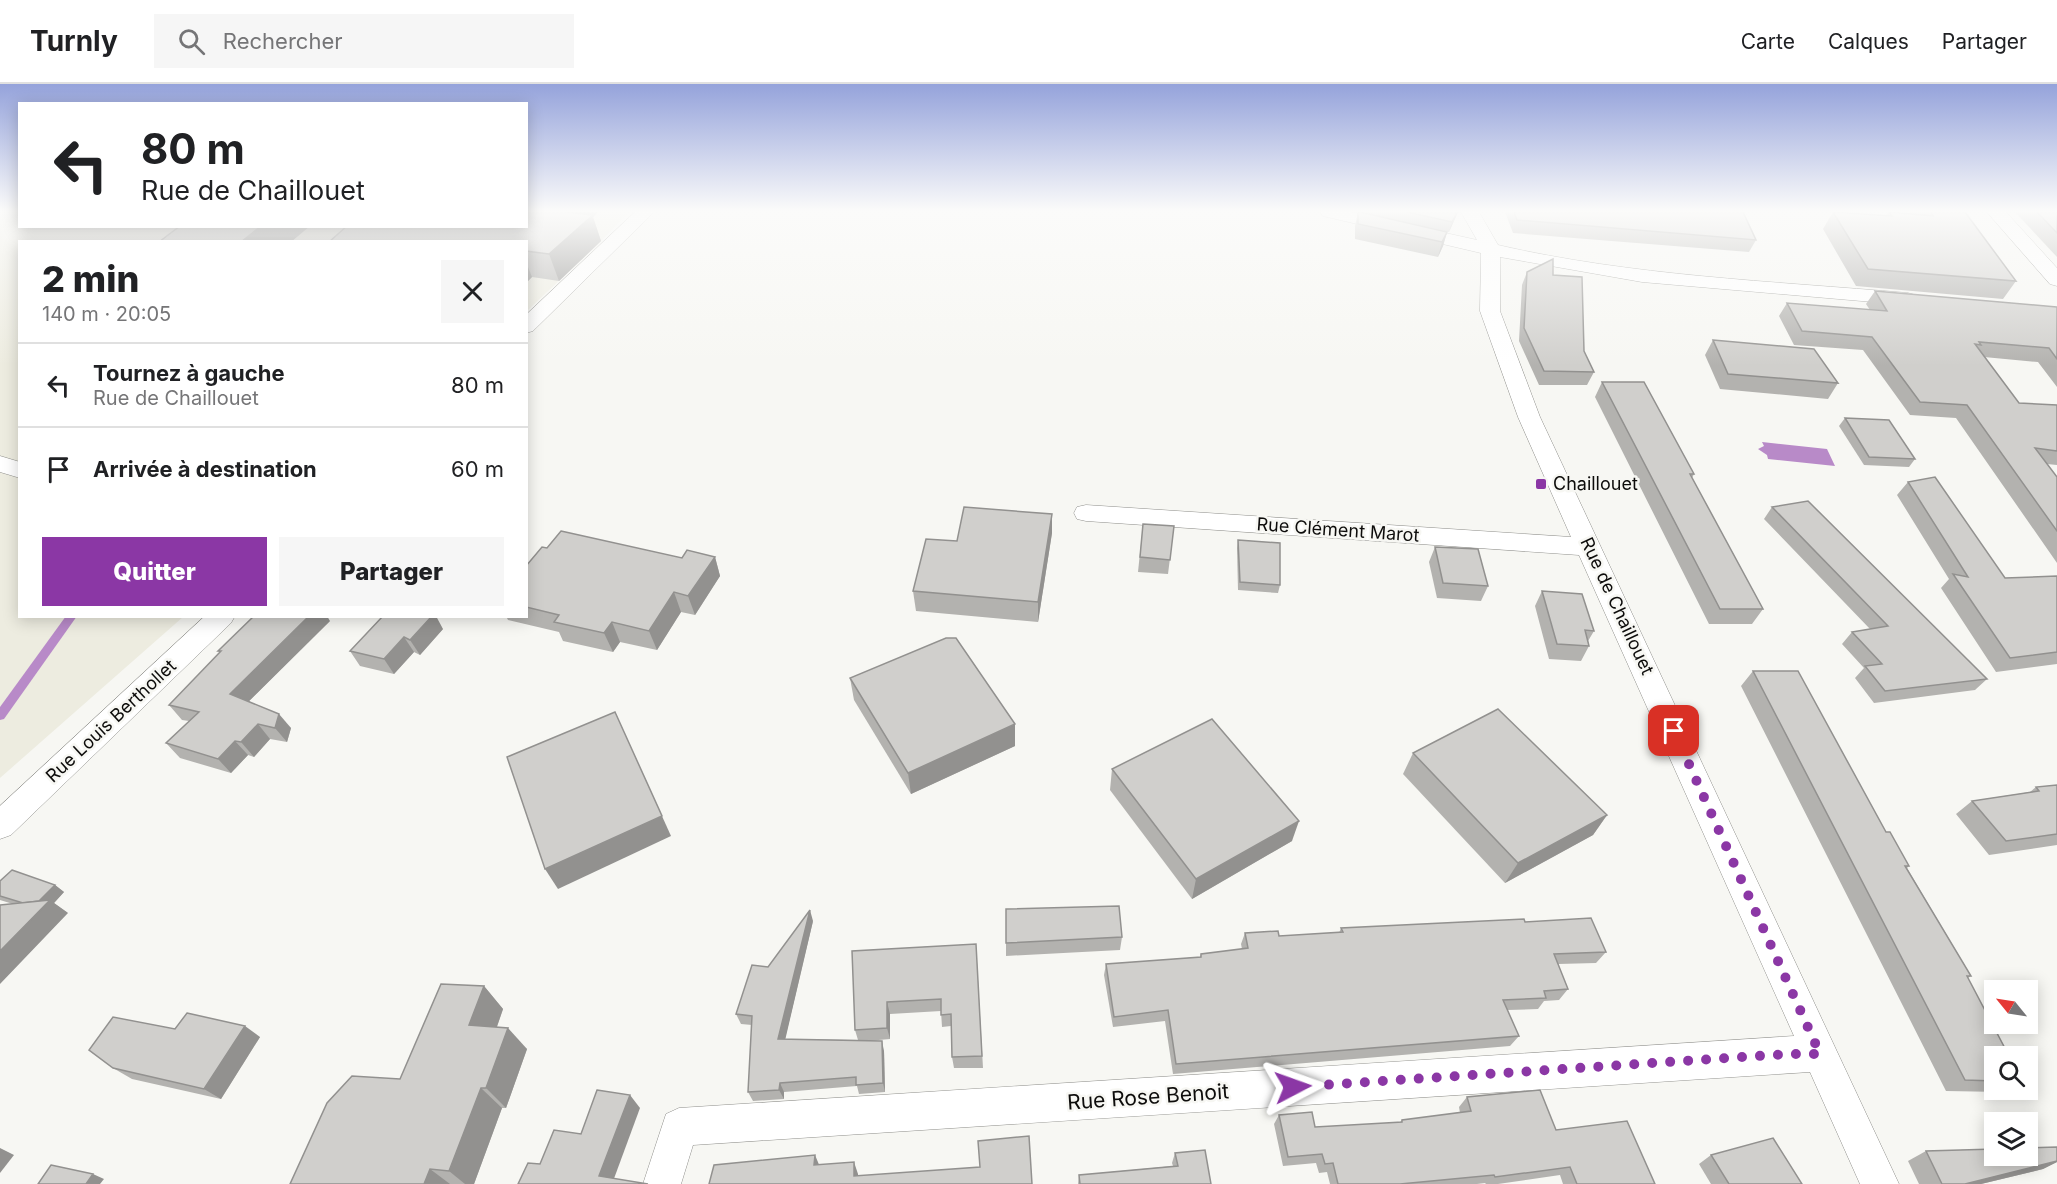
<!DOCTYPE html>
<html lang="fr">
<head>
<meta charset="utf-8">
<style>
  body { margin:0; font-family:Inter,sans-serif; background:#f6f6f6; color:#202124; height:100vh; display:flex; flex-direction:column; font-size:22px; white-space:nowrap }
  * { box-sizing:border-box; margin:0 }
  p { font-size:20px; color:#757577 }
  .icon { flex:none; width:33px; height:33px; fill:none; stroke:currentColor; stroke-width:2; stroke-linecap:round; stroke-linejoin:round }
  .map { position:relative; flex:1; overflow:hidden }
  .drawer { position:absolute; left:18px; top:156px; width:510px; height:378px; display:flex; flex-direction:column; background:#fff; border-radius:0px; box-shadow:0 3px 15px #0003 }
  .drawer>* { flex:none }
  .hud { position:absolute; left:18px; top:18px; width:510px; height:126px; border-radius:0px; box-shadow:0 3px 15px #0003; background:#fff; color:#202124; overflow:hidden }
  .needle { width:39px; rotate:300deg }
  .controls { position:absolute; left:1984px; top:896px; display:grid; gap:12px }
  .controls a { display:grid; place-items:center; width:54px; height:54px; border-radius:0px; background:#fff; box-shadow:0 3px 15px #0003; font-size:30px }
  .pin { position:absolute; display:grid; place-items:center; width:51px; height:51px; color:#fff; margin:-26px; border-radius:12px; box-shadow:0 3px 9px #0006 }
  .me { position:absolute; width:66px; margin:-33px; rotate:86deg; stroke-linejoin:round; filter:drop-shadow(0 0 4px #0008) }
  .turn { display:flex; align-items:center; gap:21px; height:126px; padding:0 24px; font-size:27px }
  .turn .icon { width:78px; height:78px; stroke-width:2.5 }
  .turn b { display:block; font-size:42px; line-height:51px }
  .round { display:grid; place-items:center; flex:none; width:63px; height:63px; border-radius:0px; background:#f6f6f6 }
  .overview { display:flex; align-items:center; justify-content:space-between; height:102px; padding:0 24px }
  h1 { font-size:36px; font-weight:800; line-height:45px }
  .button { display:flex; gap:12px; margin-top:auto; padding:12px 24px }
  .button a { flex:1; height:69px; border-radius:0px; background:#8b37a5; color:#fff; font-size:24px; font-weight:800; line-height:69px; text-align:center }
  .button a+a { background:#f6f6f6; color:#202124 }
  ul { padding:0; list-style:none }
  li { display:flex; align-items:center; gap:18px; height:84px; padding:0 24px; border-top:2px solid #e0e0e0 }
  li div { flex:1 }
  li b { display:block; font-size:22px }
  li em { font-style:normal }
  header { display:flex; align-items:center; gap:36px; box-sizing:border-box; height:84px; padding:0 30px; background:#fff; border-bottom:2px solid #e0e0e0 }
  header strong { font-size:28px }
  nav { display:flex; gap:33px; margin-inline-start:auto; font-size:21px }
  .search { width:420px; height:54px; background:#f6f6f6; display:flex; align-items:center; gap:15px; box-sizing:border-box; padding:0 21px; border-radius:0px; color:#757577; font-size:22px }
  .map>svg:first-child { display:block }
  .built { fill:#edece0 }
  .water { fill:#b88ac8 }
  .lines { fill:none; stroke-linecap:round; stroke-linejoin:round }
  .stream { fill:#b88ac8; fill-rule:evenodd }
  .minor-casing { stroke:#8f8f8b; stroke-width:1 }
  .minor { fill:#fff; fill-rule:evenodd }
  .wall { fill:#b3b2af }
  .shaded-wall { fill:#92918f }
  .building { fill:#d0cfcc; stroke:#92918f; stroke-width:1.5 }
  .route { stroke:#8b37a5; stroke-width:10; stroke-dasharray:0 18 }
  .poi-dot { fill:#8b37a5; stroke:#f7f7f3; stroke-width:2 }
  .labels { text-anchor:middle; stroke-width:5; stroke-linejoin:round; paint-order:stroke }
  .poi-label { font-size:18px; fill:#0d0c0b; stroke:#f7f7f3; text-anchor:start }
  .street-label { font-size:18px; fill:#0d0c0b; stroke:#f7f7f3 }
  .near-street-label { font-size:21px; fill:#0d0c0b; stroke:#f7f7f3 }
</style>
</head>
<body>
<header>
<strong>Turnly</strong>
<div class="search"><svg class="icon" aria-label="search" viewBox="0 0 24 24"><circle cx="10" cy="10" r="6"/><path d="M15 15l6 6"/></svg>Rechercher</div>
<nav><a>Carte</a><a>Calques</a><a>Partager</a></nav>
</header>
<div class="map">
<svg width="2057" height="1100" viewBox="0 0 2057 1100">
  <rect width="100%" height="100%" fill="#f7f7f3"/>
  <path class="built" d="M0 128H19L20 142H526L527 128H629L601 157 527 227 526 158H20V532L183 533 0 694Z"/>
  <path class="water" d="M1762 358 1827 365 1835 382 1768 375 1767 371 1758 365 1764 362Z"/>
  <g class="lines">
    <path class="stream" d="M66 532H77L4 635 0 636V623Z"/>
    <defs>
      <g id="minor">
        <path d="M635 128H654L533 247 526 249V231Z"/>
        <path d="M1320 128H1351L1477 156 1461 128H1479L1498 161C1632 192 1771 197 1908 209L1915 211 1918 215 1915 219 1908 221 1642 198 1500 173V227L1540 333 1899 1100H1860L1810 988 693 1061 681 1100H643L666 1030 679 1024 1794 952 1579 471 1086 437 1077 435 1074 429 1077 423 1086 421 1571 453 1518 333 1480 227 1481 169 1323 132Z"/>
        <path d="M1987 128H2006L2057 184V202L2050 200Z"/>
        <path d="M0 372 20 378V394L0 388Z"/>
        <path d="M205 532H235L231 539 11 751 0 755V722Z"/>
      </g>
    </defs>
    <use href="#minor" class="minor-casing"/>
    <use href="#minor" class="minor"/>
  </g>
  <g class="wall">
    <path d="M526 128H598L593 133 601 157 559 197 532 193 526 199Z"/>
    <path d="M1358 128H1458L1449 148 1375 131 1447 148 1443 162 1438 173 1355 155V142Z"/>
    <path d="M1505 128H1743L1756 156 1749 168 1513 149Z"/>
    <path d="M1833 128 1886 132 1888 128 1910 129 1909 128H1965L2016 197 2003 215 1856 202 1823 145Z"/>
    <path d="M2015 128H2057V173Z"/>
    <path d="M1527 188 1553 191 1584 267 1594 288 1587 301H1539L1519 257 1522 201Z"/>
    <path d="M1875 207 2057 223V303L2038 278 1984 273 2019 319 2057 321V381L2047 380 2057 393V479L1956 334 1910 331 1863 266 1794 261 1779 232 1787 219 1870 226 1866 220Z"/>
    <path d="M1713 256 1838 299 1828 315 1720 305 1705 271Z"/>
    <path d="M1602 298 1694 390 1692 394 1763 525 1752 540H1709L1595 313Z"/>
    <path d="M1845 334 1915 375 1909 383 1864 381 1839 342Z"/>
    <path d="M1908 398 2005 494 2057 492V580L1996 588 1941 504 1949 495 1897 411Z"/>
    <path d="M1772 423 1987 595 1975 606 1874 619 1855 594 1864 584 1842 560 1852 548 1870 545 1764 435Z"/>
    <path d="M1052 430V449L1038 538 916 527 913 507 957 457Z"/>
    <path d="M1143 440 1174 442 1168 490 1138 488Z"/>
    <path d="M1238 456 1280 501 1278 509 1238 506 1237 464Z"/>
    <path d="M1435 463 1488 502 1481 517 1437 514 1429 478Z"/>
    <path d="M547 464 682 474 715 473 720 492 695 531 681 528 657 566 620 558 613 568 563 557 559 548 508 536 506 532H526V482Z"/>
    <path d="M1542 507 1594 547 1588 557 1589 562 1581 577 1549 575 1535 522Z"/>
    <path d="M383 532 443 545 420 571 414 568 394 590 360 582 350 567Z"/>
    <path d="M330 537 249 617 291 644 287 658 270 655 254 673 248 671 231 689 180 674 166 659 189 637 182 636 169 621 220 569 218 567Z"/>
    <path d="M1753 587 1886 748 1909 782 1907 784 1971 892 1968 894 1995 972V1005H2008L2002 1008 1946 1007 1741 602Z"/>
    <path d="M850 594 1015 662 911 710 854 616Z"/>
    <path d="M1413 669 1607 731 1593 751 1505 799 1403 690Z"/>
    <path d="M1112 685 1292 757 1192 815 1110 706Z"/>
    <path d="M2057 701V761L1989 771 1956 730 1972 717 2030 708 2036 703Z"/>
    <path d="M0 797 55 801 64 808 54 819 68 829 13 820 0 816Z"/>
    <path d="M1006 825 1122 853 1120 866 1006 872Z"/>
    <path d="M813 837 785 955 858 956 855 946 852 867 976 860 983 984H954L952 973 951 942 942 943 941 927 890 930V955L867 957 884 967 885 1008 859 1010 857 1002 784 1008V1015L753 1017 748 1008 752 941 741 940 736 930 768 883Z"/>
    <path d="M1525 838 1606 868 1596 879 1558 880 1568 905 1559 916 1544 917 1538 925 1507 926 1519 952 1510 962 1173 990 1165 937 1113 943 1104 891 1106 880 1200 873 1201 870 1242 865 1241 860 1245 849 1279 852 1339 849 1341 844Z"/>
    <path d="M484 902 503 925 497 943 527 965 506 1024H502L474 1100H290L400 995Z"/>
    <path d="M175 945 260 953 221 1015 132 995 113 984Z"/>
    <path d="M1467 1013 1556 1046 1655 1100H1563L1560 1091 1498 1100H1486L1485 1099 1477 1100H1330L1327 1088 1319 1089 1316 1079 1283 1082 1274 1040 1279 1031 1315 1043 1399 1039 1402 1036 1460 1029 1459 1023Z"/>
    <path d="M2057 1063V1078L2043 1085 1981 1100H1919L1908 1077 1926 1067Z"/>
    <path d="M1175 1069 1211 1100H1078L1079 1091 1173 1082 1172 1079Z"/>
    <path d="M1711 1071 1802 1100H1711L1699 1080Z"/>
  </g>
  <g class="shaded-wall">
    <path d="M564 128H598L593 133 601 157 559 197 549 170Z"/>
    <path d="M1457 128H1458L1449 148 1452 138Z"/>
    <path d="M261 142H310L291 158H241Z"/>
    <path d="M1447 148 1443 162 1438 173 1442 158Z"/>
    <path d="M526 178 532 193 526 199Z"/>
    <path d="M1052 430V449L1038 538V518Z"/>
    <path d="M715 473 720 492 695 531 688 512Z"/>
    <path d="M674 508 681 528 657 566 649 547Z"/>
    <path d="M309 532H327L330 537 242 624 230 610Z"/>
    <path d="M432 532H436L443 545 420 571 410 556Z"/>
    <path d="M612 538 620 558 613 568 604 549Z"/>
    <path d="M404 553 414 568 394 590 384 575Z"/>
    <path d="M615 628 671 752 558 805 545 785Z"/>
    <path d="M279 630 291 644 287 658 275 644Z"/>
    <path d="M258 640 270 655 254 673 241 658Z"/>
    <path d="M1015 640V662L911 710 908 689Z"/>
    <path d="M235 657 248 671 231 689 218 675Z"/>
    <path d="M1607 731 1593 751 1505 799 1518 779Z"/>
    <path d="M1299 737 1292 757 1192 815 1196 795Z"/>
    <path d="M55 801 64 808 54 819 68 829 0 900V867L34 822Z"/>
    <path d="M810 826 813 837 783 965 778 955Z"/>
    <path d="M484 902 503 925 490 962 469 941Z"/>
    <path d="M887 918 890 930V955L887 944Z"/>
    <path d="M245 942 260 953 221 1015 204 1005Z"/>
    <path d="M508 944 527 965 506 1024 486 1004Z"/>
    <path d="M882 957 884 967 885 1008 883 999Z"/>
    <path d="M780 999 784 1008V1015L779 1006Z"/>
    <path d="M481 1004 502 1024 474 1100H465L449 1087Z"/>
    <path d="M630 1011 640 1024 612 1100 599 1092Z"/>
    <path d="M0 1064 14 1071 0 1089Z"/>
    <path d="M815 1071 820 1083 814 1081Z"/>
    <path d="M2057 1077V1078L2043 1085 1981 1100H1965Z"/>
    <path d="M854 1078 858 1090V1100L854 1092Z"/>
    <path d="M430 1085 450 1100H424Z"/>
    <path d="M93 1090 104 1095 100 1100H86Z"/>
  </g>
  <g class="building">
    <path d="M526 128H566L593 131 549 170 526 167V158H329L347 142H526Z"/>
    <path d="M1358 128H1360L1447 148 1442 158 1358 140Z"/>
    <path d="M1407 128H1457L1452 138Z"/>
    <path d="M1514 128H1743L1756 156 1517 136Z"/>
    <path d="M1833 128 1892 132 1889 128 1933 132 1931 128H1965L2016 197 1868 185Z"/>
    <path d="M2037 128H2057V149Z"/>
    <path d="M180 142H261L241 158H159Z"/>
    <path d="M1553 175V191L1582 193 1584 267 1594 288 1544 287 1524 244 1527 188Z"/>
    <path d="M1875 207 2057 223V275L2049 264 1979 258 1981 261 1975 260 2019 319 2057 321V367L2035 364 2057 393V447L1967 321 1920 318 1872 253 1802 247 1787 219 1887 227Z"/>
    <path d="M1713 256 1814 265 1838 299 1728 290Z"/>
    <path d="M1602 298H1644L1694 390H1690L1763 525H1720Z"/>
    <path d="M1845 334 1889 336 1915 375 1869 373Z"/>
    <path d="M1935 393 2005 494 2057 492V568L2010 574 1953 490 1968 493 1908 398Z"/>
    <path d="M1808 417 1987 595 1885 607 1865 582 1882 580 1852 548 1888 542 1772 423Z"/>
    <path d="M964 423 1052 430 1038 518 913 507 926 455 957 457Z"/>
    <path d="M1143 440 1174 442 1170 476 1140 473Z"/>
    <path d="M561 447 682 474 687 466 715 473 688 512 674 508 649 547 612 538 604 549 554 538 559 531 526 523V482L542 463 547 464Z"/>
    <path d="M1238 456 1280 459V501L1240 498Z"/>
    <path d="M1435 463 1478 465 1488 502 1443 499Z"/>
    <path d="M1542 507 1582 510 1594 547 1585 546 1589 562 1557 560Z"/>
    <path d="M254 532H309L230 610 279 630 275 644 258 640 241 658 235 657 218 675 166 659 199 628 169 621 221 567H218Z"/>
    <path d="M383 532H432L410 556 404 553 384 575 350 567Z"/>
    <path d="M946 554H956L1015 640 908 689 850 594Z"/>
    <path d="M1753 587H1798L1886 748H1890L1909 782H1905L1971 892H1967L2009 972H1995V997L1965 996Z"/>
    <path d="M1498 625 1607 731 1518 779 1413 669Z"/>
    <path d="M615 628 662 732 545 785 507 673Z"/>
    <path d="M1212 635 1299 737 1196 795 1112 685Z"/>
    <path d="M2057 701V750L2006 757 1972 717 2039 707 2036 703Z"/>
    <path d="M12 786 55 801 39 817 23 819 0 812V797Z"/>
    <path d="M50 816 0 867V821Z"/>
    <path d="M1119 822 1122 853 1006 859V825Z"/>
    <path d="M810 826 778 955 882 957 883 999 856 1001V993L780 999 779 1006 748 1008 752 932 736 930 752 881 768 883Z"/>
    <path d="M1591 834 1606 868 1554 870 1568 905 1544 907 1546 914 1503 916 1519 952 1176 980 1168 926 1114 933 1106 880 1201 873V870L1248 864 1245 849 1278 847 1279 852 1343 848 1341 844 1524 835 1525 838Z"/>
    <path d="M976 860 982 972 952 973 951 930 941 931V915L887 918V944L855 946 852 867Z"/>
    <path d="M441 900 484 902 469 941 508 944 486 1004H481L449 1087 430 1085 424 1100H290L327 1019 352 992 400 995Z"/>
    <path d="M187 929 245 942 204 1005 113 984 89 966 113 933 175 945Z"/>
    <path d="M597 1006 630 1011 599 1092 648 1100H518L528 1079 540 1080 554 1046 581 1050Z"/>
    <path d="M1540 1006 1556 1046 1627 1037 1655 1100H1577L1570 1083 1495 1093 1494 1091 1400 1100H1338L1333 1079 1325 1080 1322 1070 1288 1073 1279 1031 1312 1028 1315 1043 1402 1038V1036L1471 1027 1467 1013Z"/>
    <path d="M1029 1052 1032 1100H709L714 1081 815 1071 814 1081 854 1078V1092L980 1083 978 1057Z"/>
    <path d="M1773 1054 1802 1100H1729L1711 1071Z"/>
    <path d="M2057 1063V1077L1965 1100H1942L1926 1067 1995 1065V1071H2028V1064Z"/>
    <path d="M1205 1066 1211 1100H1080L1079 1091 1178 1082 1175 1069Z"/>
    <path d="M51 1081 93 1090 86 1100H38Z"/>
  </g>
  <linearGradient id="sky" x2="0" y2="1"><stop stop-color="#95a3db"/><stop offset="0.45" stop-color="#fbfbfa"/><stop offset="1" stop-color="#fbfbfa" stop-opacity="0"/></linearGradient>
  <rect width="2057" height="282" fill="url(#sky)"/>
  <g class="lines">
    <path class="route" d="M1293 1003 1788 970H1820L1674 647"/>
  </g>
  <rect class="poi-dot" x="1535" y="394" width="12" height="12" rx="3"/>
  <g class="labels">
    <g class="poi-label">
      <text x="1553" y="406">Chaillouet</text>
    </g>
    <g class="street-label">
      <text transform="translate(1338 446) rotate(4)" y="6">Rue Clément Marot</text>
      <text transform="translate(1617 522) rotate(65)" y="6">Rue de Chaillouet</text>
      <text transform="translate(111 637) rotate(-43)" y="6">Rue Louis Berthollet</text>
    </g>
    <g class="near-street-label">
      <text transform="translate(1148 1013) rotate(-4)" y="7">Rue Rose Benoit</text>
    </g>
  </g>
</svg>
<div class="controls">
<a><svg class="needle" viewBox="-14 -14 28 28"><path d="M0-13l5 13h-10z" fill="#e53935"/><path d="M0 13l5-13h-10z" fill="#757577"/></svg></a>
<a><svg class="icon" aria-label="search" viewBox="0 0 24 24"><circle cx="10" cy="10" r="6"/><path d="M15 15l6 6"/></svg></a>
<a><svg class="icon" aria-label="layers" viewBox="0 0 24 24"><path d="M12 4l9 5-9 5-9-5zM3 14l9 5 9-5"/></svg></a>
</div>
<div class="pin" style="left:1674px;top:647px;background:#d93025"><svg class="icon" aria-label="arrive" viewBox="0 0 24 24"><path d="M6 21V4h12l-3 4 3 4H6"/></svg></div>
<svg class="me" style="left:1293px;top:1003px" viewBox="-20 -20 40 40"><path d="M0-17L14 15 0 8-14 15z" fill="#8b37a5" stroke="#fff" stroke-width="4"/></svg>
<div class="hud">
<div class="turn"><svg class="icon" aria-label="left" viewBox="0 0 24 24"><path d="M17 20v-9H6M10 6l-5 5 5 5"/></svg><div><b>80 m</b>Rue de Chaillouet</div></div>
</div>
<section class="drawer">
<div class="overview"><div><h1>2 min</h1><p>140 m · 20:05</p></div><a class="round"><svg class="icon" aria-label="close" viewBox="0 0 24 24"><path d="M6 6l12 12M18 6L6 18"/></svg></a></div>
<ul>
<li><svg class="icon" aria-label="left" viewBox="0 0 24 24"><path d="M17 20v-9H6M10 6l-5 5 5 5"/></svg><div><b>Tournez à gauche</b><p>Rue de Chaillouet</p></div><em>80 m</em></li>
<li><svg class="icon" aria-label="arrive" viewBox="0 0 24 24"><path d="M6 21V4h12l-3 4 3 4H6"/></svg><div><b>Arrivée à destination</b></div><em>60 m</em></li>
</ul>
<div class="button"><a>Quitter</a><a>Partager</a></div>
</section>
</div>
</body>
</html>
